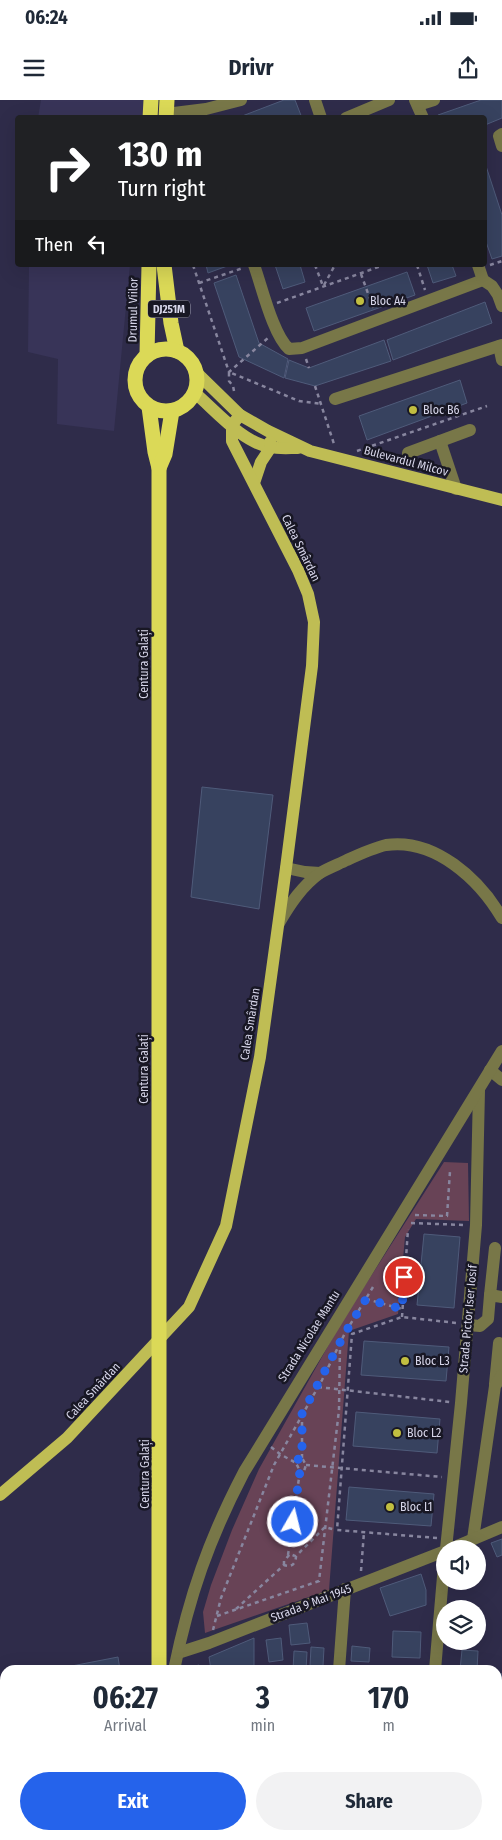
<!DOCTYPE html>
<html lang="en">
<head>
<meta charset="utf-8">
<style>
  body { margin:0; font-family:"Fira Sans Condensed",sans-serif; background:#f2f2f3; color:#1f2937; height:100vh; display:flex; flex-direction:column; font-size:19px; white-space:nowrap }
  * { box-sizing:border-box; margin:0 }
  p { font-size:16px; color:#747a83 }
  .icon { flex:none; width:28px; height:28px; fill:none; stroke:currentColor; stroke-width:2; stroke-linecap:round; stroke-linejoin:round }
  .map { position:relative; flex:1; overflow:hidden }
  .side { position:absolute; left:0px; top:1565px; width:502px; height:175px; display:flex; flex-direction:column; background:#fff; border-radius:15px 15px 0 0; box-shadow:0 5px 20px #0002 }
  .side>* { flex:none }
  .hud { position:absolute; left:15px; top:15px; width:472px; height:152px; border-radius:5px; box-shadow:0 5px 20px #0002; background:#202124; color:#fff; overflow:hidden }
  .buttons { position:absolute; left:436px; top:1440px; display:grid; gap:10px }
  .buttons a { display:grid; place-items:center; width:50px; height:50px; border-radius:50%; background:#fff; box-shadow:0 5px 20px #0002; font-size:25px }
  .pin { position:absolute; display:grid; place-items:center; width:42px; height:42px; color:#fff; margin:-21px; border:2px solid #fff; border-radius:50%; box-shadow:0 1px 5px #0007 }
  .me { position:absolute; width:55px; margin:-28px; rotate:8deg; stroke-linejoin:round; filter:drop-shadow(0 0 4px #0008) }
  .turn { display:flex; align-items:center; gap:18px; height:105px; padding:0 20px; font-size:22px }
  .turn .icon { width:65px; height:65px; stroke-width:2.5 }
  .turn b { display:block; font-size:35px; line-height:42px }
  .then { display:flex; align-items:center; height:48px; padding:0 20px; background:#0003; gap:10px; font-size:19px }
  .eta { display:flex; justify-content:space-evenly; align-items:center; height:85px; text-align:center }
  .eta b { font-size:30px; font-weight:700; line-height:35px }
  .button { display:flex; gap:10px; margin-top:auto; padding:10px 20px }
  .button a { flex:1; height:58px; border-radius:30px; background:#2563eb; color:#fff; font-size:20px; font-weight:700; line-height:58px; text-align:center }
  .button a+a { background:#f2f2f3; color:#1f2937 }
  .status { display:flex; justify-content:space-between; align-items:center; height:35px; padding:0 25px; background:#fff; direction:ltr }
  .status svg { height:14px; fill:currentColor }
  header { display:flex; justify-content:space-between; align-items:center; height:65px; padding:0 20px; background:#fff; font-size:22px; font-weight:700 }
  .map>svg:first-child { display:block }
  .built { fill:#383458 }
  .green { fill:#684356 }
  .building { fill:#37425f; stroke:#4f5b7a }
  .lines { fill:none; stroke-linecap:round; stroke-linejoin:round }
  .path { stroke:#88869f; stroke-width:2.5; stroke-dasharray:4 4; stroke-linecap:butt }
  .minor { stroke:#787748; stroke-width:12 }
  .major { stroke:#bfbd54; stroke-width:12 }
  .highway { stroke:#dbd957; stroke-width:15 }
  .route { stroke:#2563eb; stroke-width:9; stroke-dasharray:0 16.2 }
  .poi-dot { fill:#c1be40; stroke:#181724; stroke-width:2 }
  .labels { text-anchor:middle; stroke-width:5; stroke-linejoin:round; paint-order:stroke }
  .shield { fill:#181724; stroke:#9e9daf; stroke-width:1 }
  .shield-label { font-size:11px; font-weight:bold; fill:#d7d6ea }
  .poi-label { font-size:12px; fill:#d7d6ea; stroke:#181724; text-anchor:start }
  .street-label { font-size:12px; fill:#d7d6ea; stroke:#181724 }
</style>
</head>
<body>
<div class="status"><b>06:24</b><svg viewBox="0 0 49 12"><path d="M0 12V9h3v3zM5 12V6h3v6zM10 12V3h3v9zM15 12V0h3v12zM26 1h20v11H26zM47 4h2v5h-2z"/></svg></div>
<header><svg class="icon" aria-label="menu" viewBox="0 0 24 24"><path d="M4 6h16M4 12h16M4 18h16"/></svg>Drivr<svg class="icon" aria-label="share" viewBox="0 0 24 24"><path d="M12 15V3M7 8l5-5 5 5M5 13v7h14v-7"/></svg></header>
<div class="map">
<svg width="502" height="1740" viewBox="0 0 502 1740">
  <rect width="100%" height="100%" fill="#2f2c4a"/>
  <g class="built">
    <path d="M41 0H144L142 17 38 18Z"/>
    <path d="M29 165H130L114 331 57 324 58 259 28 252Z"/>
  </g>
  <path class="green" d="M444 1062 468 1063 469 1121 416 1119 405 1137 398 1214 349 1231 329 1490 205 1533 203 1512 211 1485 232 1430 259 1369 341 1223Z"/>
  <g class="building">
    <path d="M284 0H295L302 18H237Z"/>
    <path d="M481 0H502V18L485 25V18H439L438 15Z"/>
    <path d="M485 63 502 115V156L492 159 485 139Z"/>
    <path d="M206 165H230L208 173Z"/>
    <path d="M275 165H300L305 182 283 189Z"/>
    <path d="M427 165H452L456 176 433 183Z"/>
    <path d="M407 172 415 195 314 231 306 208Z"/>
    <path d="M236 175 259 243 288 259 284 278 239 257 214 183Z"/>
    <path d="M485 202 492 223 393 260 387 240Z"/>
    <path d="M384 240 391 261 315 286 285 278 289 260 309 268Z"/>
    <path d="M460 280 467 303 367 340 359 316Z"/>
    <path d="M202 687 273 695 259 809 191 797Z"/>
    <path d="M424 1134 460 1137 454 1208 417 1205Z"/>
    <path d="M364 1241 449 1247 446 1281 361 1275Z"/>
    <path d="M356 1312 440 1319 437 1353 353 1346Z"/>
    <path d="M349 1387 434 1394 431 1426 346 1420Z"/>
    <path d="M502 1439V1455L497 1457 491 1443Z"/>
    <path d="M421 1474 426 1490V1505L390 1516 380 1488Z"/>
    <path d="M307 1523 310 1543 291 1545 289 1525Z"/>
    <path d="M393 1531 421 1532 420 1558 392 1557Z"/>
    <path d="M254 1538V1570H211L209 1557Z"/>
    <path d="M281 1538 283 1560 269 1562 266 1540Z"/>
    <path d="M459 1541H476V1545L459 1543Z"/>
    <path d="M352 1546 370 1548 369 1562 351 1561Z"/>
    <path d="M311 1547 324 1548 323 1566H310Z"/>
    <path d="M462 1550 478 1551 477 1570H460Z"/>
    <path d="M294 1551 307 1552 306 1570H293Z"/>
    <path d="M118 1557 120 1570H51Z"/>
    <path d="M199 1565 200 1570H183V1569Z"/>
    <path d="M498 1573 502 1574V1598H498Z"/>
    <rect x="498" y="1600" width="4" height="19"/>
    <rect x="498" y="1679" width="4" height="20"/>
    <path d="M498 1725H502V1737L482 1735H498Z"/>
    <path d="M271 1735H294V1740H270Z"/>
    <path d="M334 1735 358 1737 357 1740H334Z"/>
    <path d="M482 1735 494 1736V1740H481Z"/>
  </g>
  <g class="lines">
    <g class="path">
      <path d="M193 165 229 272 268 238"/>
      <path d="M315 165 323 186"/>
      <path d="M417 165 425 190"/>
      <path d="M490 165 502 161"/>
      <path d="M361 174 374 210"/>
      <path d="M199 183 243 168"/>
      <path d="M324 185 335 165"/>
      <path d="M277 203 384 165"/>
      <path d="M306 259 309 268"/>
      <path d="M315 286 334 344"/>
      <path d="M234 291 233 286 229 281V272L299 301 322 304"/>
      <path d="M357 351 487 306"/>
      <path d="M415 1115 447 1116 450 1071"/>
      <path d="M411 1123 464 1125"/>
      <path d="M366 1199 402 1209"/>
      <path d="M402 1217 408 1129"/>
      <path d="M318 1287 450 1302"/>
      <path d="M271 1347 280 1354 296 1363"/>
      <path d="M302 1358V1315"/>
      <path d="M306 1365 442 1377"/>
      <path d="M437 1438 337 1430 352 1234 402 1217 457 1223"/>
      <path d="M288 1455 300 1371 296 1363 299 1358H302L306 1365 304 1371H300"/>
      <path d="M284 1465V1461L290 1454 295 1456"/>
      <path d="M361 1471 364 1432"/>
      <path d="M236 1509 284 1465C292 1468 296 1463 296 1456L325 1427 336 1430"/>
      <path d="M217 1516 319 1481 339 1310 340 1245"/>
      <path d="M213 1530 221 1498 274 1365 322 1280 345 1233 373 1187"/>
    </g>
    <g class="minor">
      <path d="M315 0 321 18"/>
      <path d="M415 0 423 18"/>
      <path d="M418 5 434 0"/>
      <path d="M166 14 206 9 241 0"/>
      <path d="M346 18 389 0"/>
      <path d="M502 34 499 36 502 46"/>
      <path d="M254 165C262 187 273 235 289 249L302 248 483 180"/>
      <path d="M478 165 483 180 492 186 498 195 502 206"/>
      <path d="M499 246 502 260"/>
      <path d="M335 299 502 245"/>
      <path d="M440 341 456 389"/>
      <path d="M408 353 470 330"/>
      <path d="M286 768 305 772 320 773"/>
      <path d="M279 823C290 804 302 786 320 773 328 768 339 764 347 760 360 754 373 748 386 745 435 738 479 779 502 818"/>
      <path d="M490 970 502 980"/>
      <path d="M490 1195 495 1148"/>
      <path d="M468 1225 480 1226 488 1219 490 1195 502 1197"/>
      <path d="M495 1284 499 1243 502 1244"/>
      <path d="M473 1439 495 1286 502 1275"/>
      <path d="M446 1449 461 1303 476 1125 479 990"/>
      <path d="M450 1449 502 1427"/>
      <path d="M178 1553 209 1543 445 1451"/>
      <path d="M174 1570C189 1496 209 1439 244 1372L502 951"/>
      <path d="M339 1570 345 1489"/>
      <path d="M435 1570 445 1453"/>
      <path d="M0 1630 5 1628"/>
      <path d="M326 1740V1735"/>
      <path d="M420 1740V1735"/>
    </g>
    <g class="major">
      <path d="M197 273 240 315 268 331 310 351 502 400"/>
      <path d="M195 293C216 311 243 343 270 347 279 349 289 348 298 348"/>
      <path d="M254 383 261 362 271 347 270 342"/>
      <path d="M0 1395 67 1338 189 1207 226 1126 260 957 286 768 312 566 314 522 308 494 298 470 235 347 232 341V325L240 315"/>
    </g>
    <g class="highway">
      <path d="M150 18 151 0"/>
      <path d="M166 18 167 0"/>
      <path d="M164 165 171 223 177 251"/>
      <circle cx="166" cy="280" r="31"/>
      <path d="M147 255 149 165"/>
      <path d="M149 307 155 352 159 368V1570"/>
      <path d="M159 368 165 354 172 311"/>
      <path d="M157 1740V1735"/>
    </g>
  </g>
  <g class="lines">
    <path class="route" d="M293 1422 300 1371 296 1363 299 1358H302V1314L345 1233 366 1199 402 1209 404 1177"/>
  </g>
  <g class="poi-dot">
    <circle cx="360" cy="201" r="5"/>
    <circle cx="413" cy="310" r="5"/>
    <circle cx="405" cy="1261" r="5"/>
    <circle cx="397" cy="1333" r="5"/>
    <circle cx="390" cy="1407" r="5"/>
  </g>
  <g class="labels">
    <rect class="shield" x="148" y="200.5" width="42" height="17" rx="4"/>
    <g class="shield-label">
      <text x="169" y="213">DJ251M</text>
    </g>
    <g class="poi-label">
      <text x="370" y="205">Bloc A4</text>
      <text x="423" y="314">Bloc B6</text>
      <text x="415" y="1265">Bloc L3</text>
      <text x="407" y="1337">Bloc L2</text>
      <text x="400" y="1411">Bloc L1</text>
    </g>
    <g class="street-label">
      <text transform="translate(133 210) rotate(-89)" y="4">Drumul Viilor</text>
      <text transform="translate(406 361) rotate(15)" y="4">Bulevardul Milcov</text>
      <text transform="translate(301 448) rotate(64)" y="4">Calea Smârdan</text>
      <text transform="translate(144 564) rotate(-90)" y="4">Centura Galați</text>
      <text transform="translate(250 924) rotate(-81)" y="4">Calea Smârdan</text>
      <text transform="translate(144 969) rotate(-90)" y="4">Centura Galați</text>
      <text transform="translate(468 1219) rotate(-85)" y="4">Strada Pictor Iser Iosif</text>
      <text transform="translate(309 1236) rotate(-58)" y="4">Strada Nicolae Mantu</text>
      <text transform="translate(93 1291) rotate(-47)" y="4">Calea Smârdan</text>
      <text transform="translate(145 1374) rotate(-90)" y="4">Centura Galați</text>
      <text transform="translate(311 1503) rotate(-21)" y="4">Strada 9 Mai 1945</text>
    </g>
  </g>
</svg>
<div class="buttons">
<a><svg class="icon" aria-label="sound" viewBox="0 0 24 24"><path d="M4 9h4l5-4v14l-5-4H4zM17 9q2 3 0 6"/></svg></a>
<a><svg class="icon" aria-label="layers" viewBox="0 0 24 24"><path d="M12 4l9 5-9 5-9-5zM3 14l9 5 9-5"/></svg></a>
</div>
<div class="pin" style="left:404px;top:1177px;background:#d93025"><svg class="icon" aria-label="arrive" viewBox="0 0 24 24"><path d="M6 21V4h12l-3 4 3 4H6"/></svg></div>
<svg class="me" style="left:293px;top:1422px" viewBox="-20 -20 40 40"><circle r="17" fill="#2563eb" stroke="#fff" stroke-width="3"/><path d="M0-11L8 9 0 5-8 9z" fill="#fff"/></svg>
<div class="hud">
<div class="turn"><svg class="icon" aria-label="right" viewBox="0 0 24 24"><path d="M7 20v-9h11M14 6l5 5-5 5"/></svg><div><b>130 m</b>Turn right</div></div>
<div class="then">Then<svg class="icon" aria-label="left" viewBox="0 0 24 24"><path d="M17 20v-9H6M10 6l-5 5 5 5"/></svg></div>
</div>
<section class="side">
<div class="eta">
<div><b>06:27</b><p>Arrival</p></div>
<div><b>3</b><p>min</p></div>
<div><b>170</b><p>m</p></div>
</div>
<div class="button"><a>Exit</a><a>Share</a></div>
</section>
</div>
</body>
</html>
